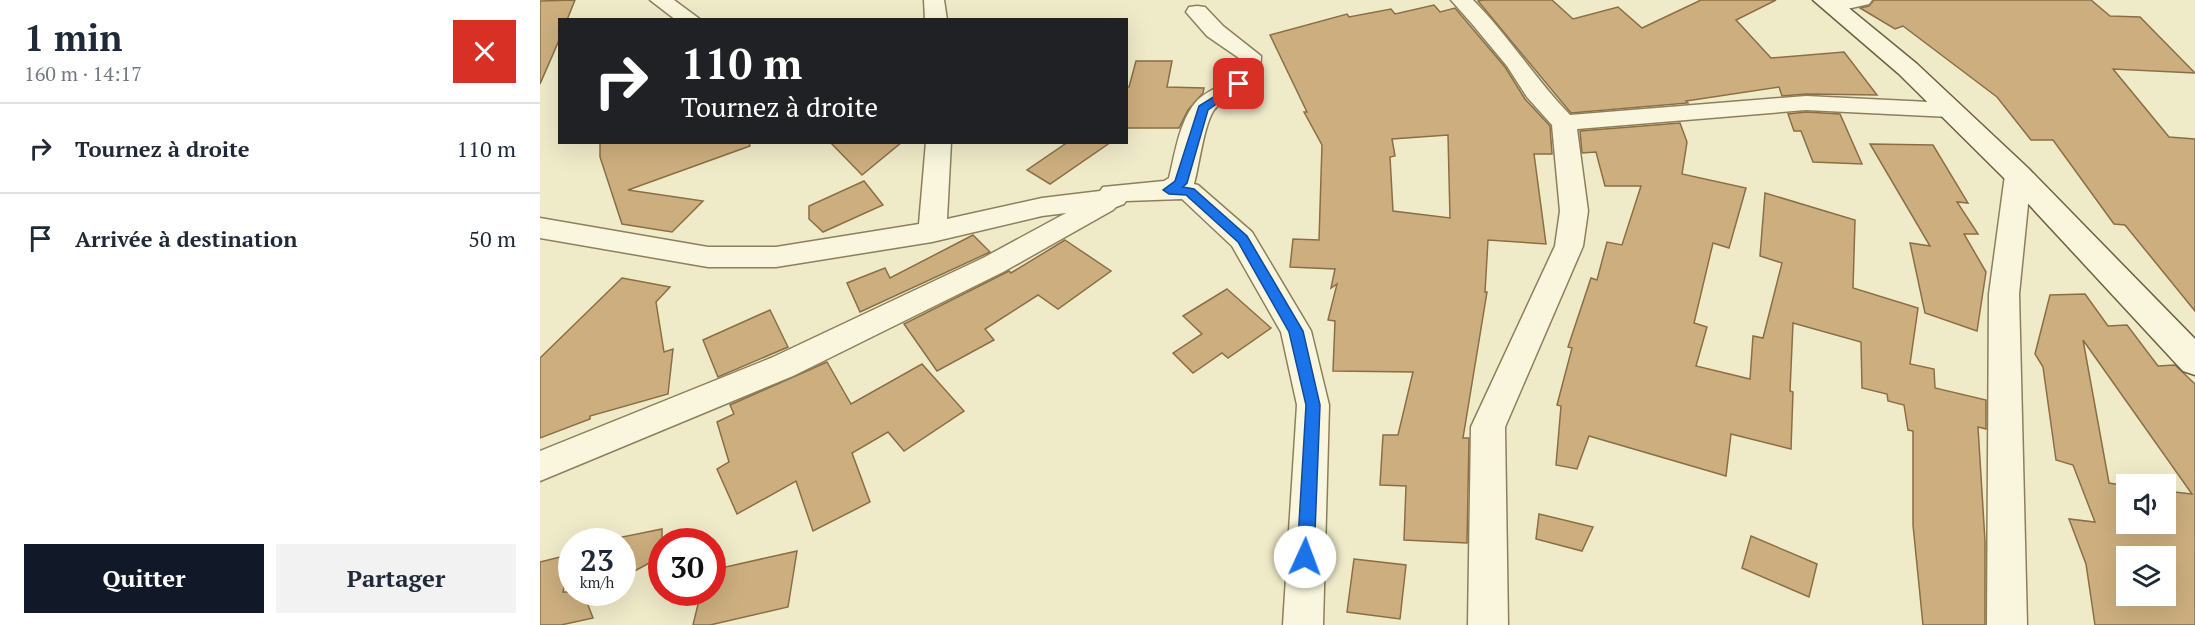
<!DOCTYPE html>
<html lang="fr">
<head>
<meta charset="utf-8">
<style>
  body { margin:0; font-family:"PT Serif",serif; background:#f2f2f3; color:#1f2937; height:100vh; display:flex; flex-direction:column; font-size:22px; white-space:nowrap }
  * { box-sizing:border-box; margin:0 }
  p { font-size:20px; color:#747a83 }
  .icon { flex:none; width:33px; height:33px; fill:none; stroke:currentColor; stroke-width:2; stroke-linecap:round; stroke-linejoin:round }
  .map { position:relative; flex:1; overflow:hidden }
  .panel { display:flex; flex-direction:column; background:#fff; width:540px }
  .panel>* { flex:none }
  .hud { position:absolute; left:18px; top:18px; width:570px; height:126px; border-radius:0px; box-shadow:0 6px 24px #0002; background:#202124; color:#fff; overflow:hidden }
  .fabs { position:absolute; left:1576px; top:474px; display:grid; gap:12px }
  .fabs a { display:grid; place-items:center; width:60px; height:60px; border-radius:0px; background:#fff; box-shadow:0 6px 24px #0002; font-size:30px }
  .speed { position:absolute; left:18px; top:528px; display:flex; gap:12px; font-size:30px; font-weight:700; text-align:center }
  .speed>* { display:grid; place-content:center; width:78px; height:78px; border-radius:50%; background:#fff; box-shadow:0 6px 24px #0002; line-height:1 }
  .speed small { font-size:15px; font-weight:400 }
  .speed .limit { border:9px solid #d22; background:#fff; color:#111 }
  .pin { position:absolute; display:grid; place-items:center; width:51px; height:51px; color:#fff; margin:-26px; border-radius:12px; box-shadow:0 3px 9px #0006 }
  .me { position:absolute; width:66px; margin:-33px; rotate:2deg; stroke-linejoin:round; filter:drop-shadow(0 0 4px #0008) }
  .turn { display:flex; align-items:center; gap:21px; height:126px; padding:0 24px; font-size:27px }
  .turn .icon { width:78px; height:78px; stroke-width:2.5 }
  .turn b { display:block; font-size:42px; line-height:51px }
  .round { display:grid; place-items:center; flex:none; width:63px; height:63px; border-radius:0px; background:#f2f2f3 }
  .head { display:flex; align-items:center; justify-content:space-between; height:102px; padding:0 24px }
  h1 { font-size:36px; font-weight:700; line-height:45px }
  .primary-button { display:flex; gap:12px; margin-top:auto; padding:12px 24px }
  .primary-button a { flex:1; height:69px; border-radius:0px; background:#111827; color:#fff; font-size:24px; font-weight:700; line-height:69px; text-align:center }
  .primary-button a+a { background:#f2f2f3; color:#1f2937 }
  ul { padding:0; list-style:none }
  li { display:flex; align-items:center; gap:18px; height:90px; padding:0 24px; border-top:2px solid #e0e1e3 }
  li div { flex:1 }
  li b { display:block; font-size:22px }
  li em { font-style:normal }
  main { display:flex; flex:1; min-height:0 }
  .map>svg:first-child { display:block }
  .building { fill:#cdaf7f; stroke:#8b6e43; stroke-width:1.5; fill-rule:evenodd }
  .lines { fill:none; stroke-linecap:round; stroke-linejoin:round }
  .minor-casing { stroke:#8c7f5d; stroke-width:3 }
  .secondary-casing { stroke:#6e6040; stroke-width:3 }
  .minor { fill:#f9f6dd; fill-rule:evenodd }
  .secondary { fill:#f9f6dd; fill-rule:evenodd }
  .route { fill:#1a73e8; stroke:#114b97; stroke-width:1.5 }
</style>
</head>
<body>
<main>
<section class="panel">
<div class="head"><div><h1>1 min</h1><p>160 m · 14:17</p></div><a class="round" style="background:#d93025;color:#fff"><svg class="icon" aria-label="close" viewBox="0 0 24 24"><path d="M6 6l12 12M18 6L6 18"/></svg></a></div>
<ul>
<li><svg class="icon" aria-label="right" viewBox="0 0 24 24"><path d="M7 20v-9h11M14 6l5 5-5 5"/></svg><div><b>Tournez à droite</b></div><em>110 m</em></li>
<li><svg class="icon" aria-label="arrive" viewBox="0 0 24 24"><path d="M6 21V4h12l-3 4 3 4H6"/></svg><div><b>Arrivée à destination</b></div><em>50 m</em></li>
</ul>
<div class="primary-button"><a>Quitter</a><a>Partager</a></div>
</section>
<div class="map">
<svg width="1655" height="625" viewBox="0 0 1655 625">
  <rect width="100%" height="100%" fill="#efebc9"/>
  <g class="building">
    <path d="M35 0 27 20H20V38L0 84V1Z"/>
    <path d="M943 0H1012L1033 19 1078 7 1102 28 1161 0H1236L1196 20 1231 58 1304 52 1337 95 1266 94 1242 96 1239 87 1146 101 1148 103 1031 113 938 1Z"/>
    <path d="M1334 0H1551L1570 16 1600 17 1655 73 1573 69 1629 137 1655 139V311L1585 225 1574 224 1513 140H1491L1457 97 1363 26 1355 29 1320 8 1329 6Z"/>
    <path d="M894 5 900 12 915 8 965 67 985 99 1010 126 1012 154H994L1006 244 948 240 945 292H947L923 438H929L927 543 864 540 866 486 840 485 843 435H858L873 372 793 371 795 321 788 320 797 284 791 288 795 269 750 267 753 239 779 240 782 145 764 112H767L730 35 807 14 809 17 851 9 855 14ZM908 135 910 218 853 211 850 157 855 156 852 139Z"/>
    <path d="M596 61H632L627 87 664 88 663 93 648 110 639 128H586V87H589Z"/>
    <path d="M1266 112 1300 114 1322 164 1273 162 1261 131H1254L1248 114Z"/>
    <path d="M1140 123 1147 142 1142 174 1206 188 1189 248 1173 243 1154 323 1167 327 1156 366 1210 379 1213 336 1223 338 1242 263 1220 256 1225 193 1315 220 1313 288 1378 308 1370 364 1394 369 1395 388 1446 400V429L1438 427 1445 541V625H1383L1373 525V431L1368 430 1364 405 1348 401 1347 394 1322 388 1321 342 1253 323 1250 391 1253 392 1251 449 1191 434 1186 476 1049 436 1037 469 1016 465 1021 406 1017 405 1032 348 1028 347 1051 278 1057 280 1067 242 1082 245 1101 186H1065L1056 152 1042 153 1040 131Z"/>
    <path d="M60 142H209L210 146 88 190 163 201 132 232 82 224 60 157Z"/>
    <path d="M290 142H362L322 175Z"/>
    <path d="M528 142H571L510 184 487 170Z"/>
    <path d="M1330 144 1393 145 1428 203 1417 202 1438 234H1424L1446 272 1437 331 1385 313 1370 243 1390 246Z"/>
    <path d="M324 181 343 205 283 232 269 219V206Z"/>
    <path d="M433 235 450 252 320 312 307 283 345 268 350 278Z"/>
    <path d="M525 240 571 271 518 309 498 295 445 329 454 340 397 371 364 324 469 271 471 273Z"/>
    <path d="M82 278 130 287 116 302 124 352 133 349 128 394 50 416V419L0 438V358Z"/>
    <path d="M687 289 731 328 688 358 682 353 653 373 633 353 662 334 643 316Z"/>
    <path d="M1545 294 1568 326 1587 325 1618 366 1635 365 1655 384V625H1555L1546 564 1529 519 1555 522 1533 465 1516 460 1503 367 1495 354 1510 295ZM1543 340 1652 494 1626 491V524H1587V486L1569 483ZM1587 556H1626V596H1587Z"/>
    <path d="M230 310 248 347 178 377 163 340Z"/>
    <path d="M287 362 311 404 382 364 424 411 364 451 348 432 312 453 330 502 273 531 256 481 197 514 177 469 189 462 177 422 194 414 190 405Z"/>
    <path d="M999 514 1053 527 1042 551 996 539Z"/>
    <path d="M122 529V556L82 578V537Z"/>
    <path d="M1211 536 1277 564 1269 597 1202 568Z"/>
    <path d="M257 551 248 607 170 625H153L161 592H172V570Z"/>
    <path d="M32 554 23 592H43L53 618 21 625H0V562Z"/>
    <path d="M814 559 866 565 860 619 807 612Z"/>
  </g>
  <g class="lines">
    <defs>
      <g id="minor">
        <path d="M110 0H134L161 20H136Z"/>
        <path d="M384 0H404L407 20H385Z"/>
        <path d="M911 0H933C969 36 995 79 1030 115L1266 96 1410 103 1419 105 1422 110 1419 115 1410 117 1266 110 1037 129 1048 211 1043 246 965 427 968 625H928L931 427 1015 246 1020 211 1012 125 987 97 967 66 933 25Z"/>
        <path d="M1293 0H1332L1329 4 1294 12 1287 10 1283 6 1287 2Z"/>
        <path d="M657 6 665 7 683 26 721 56C721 94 691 89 674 110 664 124 659 166 654 184L658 185 712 232 771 331 789 405 783 625H743L757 405 741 332 692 246 642 199 586 201 584 204 576 207 573 210 463 272 253 376 0 481V451L231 358 443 258 526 213 502 216 392 242 236 267H168L0 238V218L168 247H236L379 224 386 142H411L407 219 502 198 560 191 563 187 624 181 629 178C635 154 639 123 655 103 669 86 698 85 699 58L667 36 646 12 649 7Z"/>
        <path d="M1478 166 1487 169 1491 175 1479 294 1487 625H1447L1449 294 1465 175 1469 169Z"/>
      </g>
      <path id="secondary" d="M1273 0H1299L1377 64 1488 168 1655 339V375L1643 371 1468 182 1359 74Z"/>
    </defs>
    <use href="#minor" class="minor-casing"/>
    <use href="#secondary" class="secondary-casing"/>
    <use href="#minor" class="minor"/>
    <use href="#secondary" class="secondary"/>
  </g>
  <path class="route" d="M699 81 702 82V86L668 110 647 183 643 187 654 189 707 236 763 331 780 405 774 557 771 562 765 565 759 562 757 557 766 405 749 332 698 242 646 195 629 194 623 190 635 181 659 106Z"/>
</svg>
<div class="fabs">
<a><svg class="icon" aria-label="sound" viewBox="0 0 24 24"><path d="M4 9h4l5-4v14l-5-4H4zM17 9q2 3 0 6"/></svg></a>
<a><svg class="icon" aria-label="layers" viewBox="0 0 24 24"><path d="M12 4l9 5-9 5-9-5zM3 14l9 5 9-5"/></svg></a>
</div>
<div class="speed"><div>23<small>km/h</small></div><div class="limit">30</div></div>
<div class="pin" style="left:699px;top:84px;background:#d93025"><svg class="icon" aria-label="arrive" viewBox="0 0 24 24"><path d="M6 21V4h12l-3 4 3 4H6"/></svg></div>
<svg class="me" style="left:765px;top:557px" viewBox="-20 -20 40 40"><circle r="19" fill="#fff"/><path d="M0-13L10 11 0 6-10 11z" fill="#1a73e8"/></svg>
<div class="hud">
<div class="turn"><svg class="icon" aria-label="right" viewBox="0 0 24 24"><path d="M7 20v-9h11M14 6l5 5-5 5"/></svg><div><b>110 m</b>Tournez à droite</div></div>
</div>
</div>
</main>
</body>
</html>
